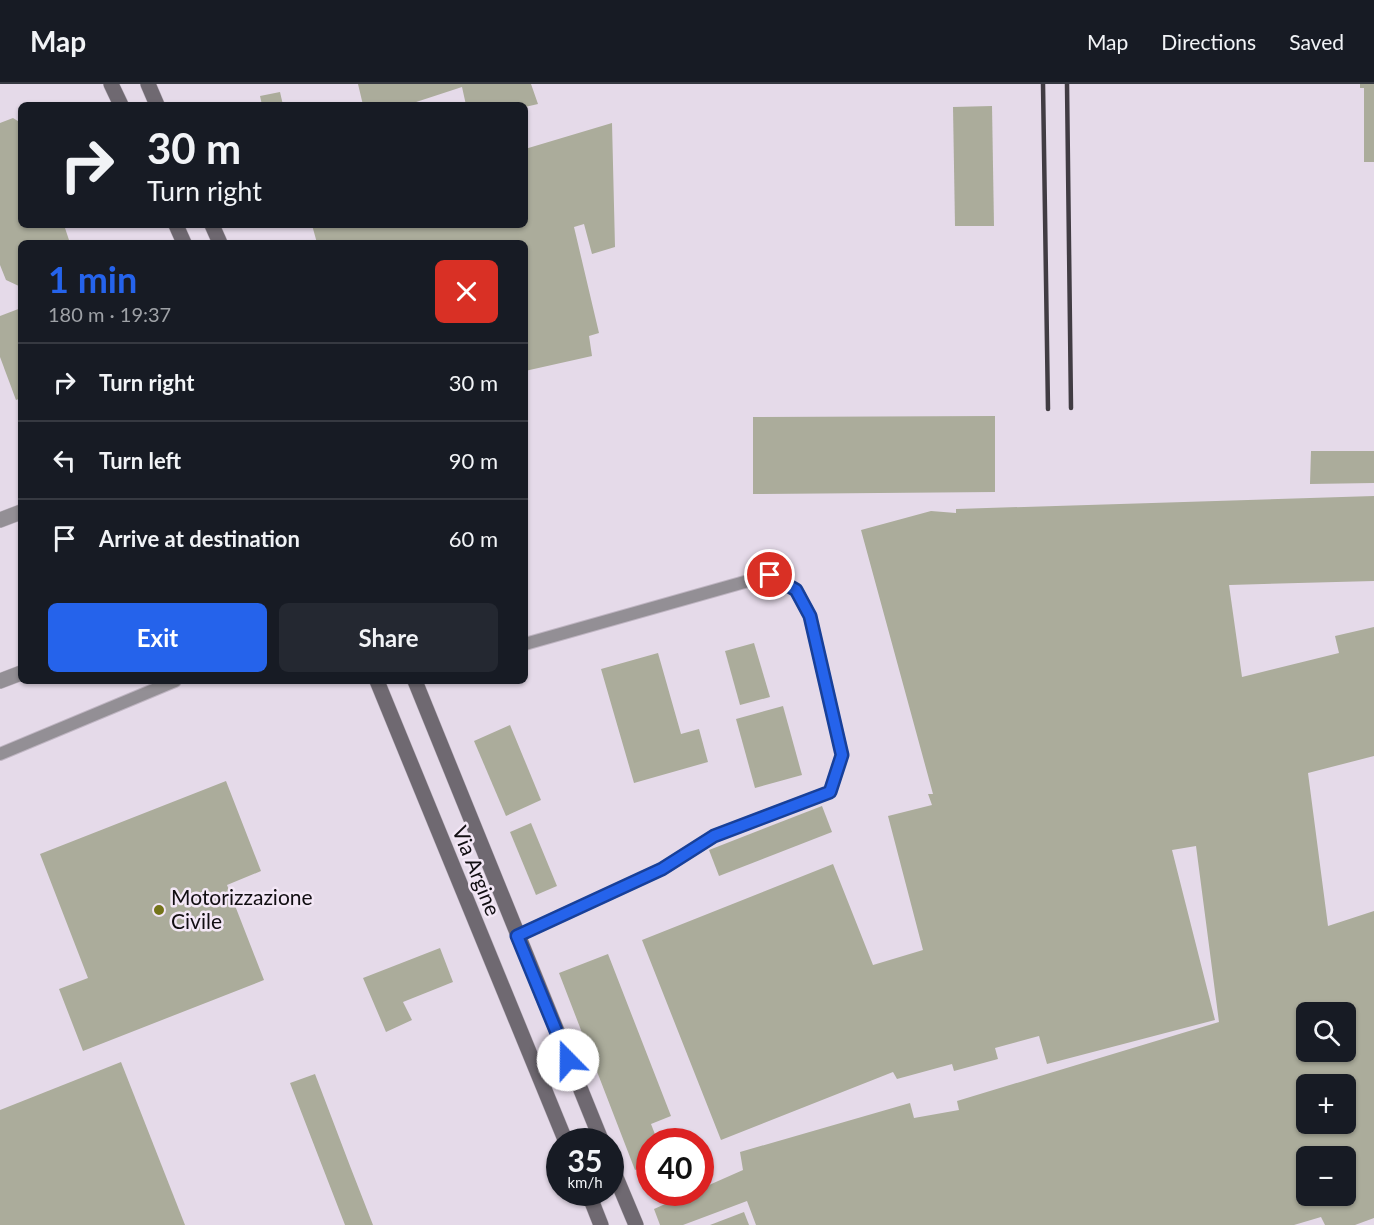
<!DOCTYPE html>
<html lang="en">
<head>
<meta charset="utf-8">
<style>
  body { margin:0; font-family:Lato,sans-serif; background:#242831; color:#f1f3f6; height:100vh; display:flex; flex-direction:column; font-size:22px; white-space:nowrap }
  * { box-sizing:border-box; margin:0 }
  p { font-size:20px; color:#9ea1a6 }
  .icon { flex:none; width:33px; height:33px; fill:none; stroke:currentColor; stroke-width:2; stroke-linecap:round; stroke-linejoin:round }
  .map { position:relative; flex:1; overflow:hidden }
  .sheet { position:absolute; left:18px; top:156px; width:510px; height:444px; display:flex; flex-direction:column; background:#171b24; border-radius:9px; box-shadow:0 2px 4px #0004 }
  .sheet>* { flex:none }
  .guide { position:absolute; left:18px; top:18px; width:510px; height:126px; border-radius:9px; box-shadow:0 2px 4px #0004; background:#171b24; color:#f1f3f6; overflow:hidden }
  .tools { position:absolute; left:1296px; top:918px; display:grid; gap:12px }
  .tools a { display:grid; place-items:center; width:60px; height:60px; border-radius:9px; background:#171b24; box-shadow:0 2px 4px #0004; font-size:30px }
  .speed { position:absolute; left:546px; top:1044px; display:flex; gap:12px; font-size:30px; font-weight:700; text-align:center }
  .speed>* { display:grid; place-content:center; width:78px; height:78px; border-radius:50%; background:#171b24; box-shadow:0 2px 4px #0004; line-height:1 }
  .speed small { font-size:15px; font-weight:400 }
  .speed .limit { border:9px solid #d22; background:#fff; color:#111 }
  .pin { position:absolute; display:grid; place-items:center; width:51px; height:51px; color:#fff; margin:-26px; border:3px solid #fff; border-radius:50%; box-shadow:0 2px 6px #0007 }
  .me { position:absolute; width:66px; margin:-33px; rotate:338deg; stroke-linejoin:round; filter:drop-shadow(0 0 4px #0008) }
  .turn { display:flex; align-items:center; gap:21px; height:126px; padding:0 30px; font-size:27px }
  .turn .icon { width:78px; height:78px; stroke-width:2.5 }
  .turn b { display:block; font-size:42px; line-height:51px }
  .round { display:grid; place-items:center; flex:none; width:63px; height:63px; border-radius:9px; background:#242831 }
  .summary { display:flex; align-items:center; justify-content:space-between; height:102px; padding:0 30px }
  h1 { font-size:36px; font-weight:700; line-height:45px; color:#2563eb }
  .cta { display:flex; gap:12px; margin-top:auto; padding:12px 30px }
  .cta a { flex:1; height:69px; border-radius:9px; background:#2563eb; color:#fff; font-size:24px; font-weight:700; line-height:69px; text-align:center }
  .cta a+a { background:#242831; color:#f1f3f6 }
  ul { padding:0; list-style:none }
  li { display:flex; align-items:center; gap:18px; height:78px; padding:0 30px; border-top:2px solid #363941 }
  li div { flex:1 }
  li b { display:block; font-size:22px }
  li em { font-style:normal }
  header { display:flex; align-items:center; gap:36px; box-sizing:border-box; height:84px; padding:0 30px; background:#171b24; border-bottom:2px solid #363941 }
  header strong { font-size:28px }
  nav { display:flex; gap:33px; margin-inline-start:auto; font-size:21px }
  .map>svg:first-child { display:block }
  .building { fill:#abac9b; fill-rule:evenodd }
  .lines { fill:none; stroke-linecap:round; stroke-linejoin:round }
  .lane-casing { stroke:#bfb5c2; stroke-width:14 }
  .street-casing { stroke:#bfb5c2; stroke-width:16 }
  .secondary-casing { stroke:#bfb5c2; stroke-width:16 }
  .lane { stroke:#938f95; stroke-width:12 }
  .street { stroke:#938f95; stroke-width:15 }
  .secondary { stroke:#6f6971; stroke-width:15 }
  .rail { stroke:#413c43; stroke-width:4.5 }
  .route-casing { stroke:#184099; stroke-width:15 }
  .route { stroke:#2563eb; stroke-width:10 }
  .poi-dot { fill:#74741a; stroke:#f3e7f6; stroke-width:2 }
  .labels { text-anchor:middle; stroke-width:5; stroke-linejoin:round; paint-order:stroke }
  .street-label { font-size:21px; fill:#110e12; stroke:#f3e7f6 }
  .poi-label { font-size:21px; fill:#110e12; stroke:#f3e7f6; text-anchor:start }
</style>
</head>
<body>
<header>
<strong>Map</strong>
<nav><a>Map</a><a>Directions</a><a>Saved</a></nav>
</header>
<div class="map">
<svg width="1374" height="1141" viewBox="0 0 1374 1141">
  <rect width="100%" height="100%" fill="#e5dae9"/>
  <g class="building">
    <path d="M358 0H531L538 20 525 23 466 21 462 3 407 21H363Z"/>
    <path d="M1360 0H1374V78H1364V4H1360Z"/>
    <path d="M280 8 283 21H262L260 12Z"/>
    <path d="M992 22 994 142H955L953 23Z"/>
    <path d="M13 34 21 39V141H64L70 159H21V203L6 196 0 181V39Z"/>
    <path d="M612 39 615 163 592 170 584 140 574 143 599 249 589 252 592 272 525 287V159H317L312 141H525V65Z"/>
    <path d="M21 224V314L16 316 0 273V232Z"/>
    <path d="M995 332V408L753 410V333Z"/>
    <path d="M1311 367H1374V399L1310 400Z"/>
    <path d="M1374 412V497L1229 501 1242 593 1339 569 1335 552 1374 543V672L1308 689 1328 842 1374 827V1134L1355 1141H1325L1321 1133 1294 1141H756L747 1117 683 1141H660L654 1125 692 1108H700V1105L743 1086 740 1068 910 1019 914 1034 959 1026 957 1017 1219 938 1196 762 1172 766 1215 936 1047 980 1039 952 995 964 998 975 954 987 952 980 897 995 893 988 721 1056 642 856 833 780 873 881 923 866 888 732 932 721 928 710H933L861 446 931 427 956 429V425ZM1306 928H1346V968H1306ZM1306 1000H1346V1040H1306ZM1306 1072H1346V1112H1306Z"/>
    <path d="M754 559 770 613 740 621 725 567Z"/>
    <path d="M658 569 681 650 699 645 708 678 634 699 601 585Z"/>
    <path d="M783 622 802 691 755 704 736 635Z"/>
    <path d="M510 641 541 716 506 732 474 657Z"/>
    <path d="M226 697 261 787 227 801 264 896 83 967 59 905 88 894 40 770Z"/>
    <path d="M822 722 832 748 719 792 709 766Z"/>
    <path d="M531 739 557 802 536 811 510 748Z"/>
    <path d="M440 864 453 898 403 918 412 936 386 948 363 894Z"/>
    <path d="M608 870 671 1032 651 1040 658 1058H650V1080L635 1086 559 889Z"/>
    <path d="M121 978 185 1141H0V1026Z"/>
    <path d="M315 990 350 1082 373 1141H345L290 999Z"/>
    <path d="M744 1128 749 1141H710Z"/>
  </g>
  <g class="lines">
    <defs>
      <g id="lane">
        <path d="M0 670 175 597"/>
        <path d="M517 852 662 785 714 752 830 708 842 671 810 532 796 506 769 491 525 560"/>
      </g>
      <g id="street">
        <path d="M0 436 21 428"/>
        <path d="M0 597 21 589"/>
      </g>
      <g id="secondary">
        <path d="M111 0 121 21"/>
        <path d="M148 0 157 21"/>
        <path d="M176 141 184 159"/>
        <path d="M212 141 220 159"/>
        <path d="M377 597 566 1058"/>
        <path d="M415 597 602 1058"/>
        <path d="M610 1079 636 1141"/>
        <path d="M588 1108 601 1141"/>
      </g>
    </defs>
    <use href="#lane" class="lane-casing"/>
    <use href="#street" class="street-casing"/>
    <use href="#secondary" class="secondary-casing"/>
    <use href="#lane" class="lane"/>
    <use href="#street" class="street"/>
    <use href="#secondary" class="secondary"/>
    <g class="rail">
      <path d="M1043 0 1048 325"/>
      <path d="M1067 0 1071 324"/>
    </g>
  </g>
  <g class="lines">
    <defs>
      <path id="route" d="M568 976 517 852 662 785 714 752 830 708 842 671 810 532 796 506 770 491"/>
    </defs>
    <use href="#route" class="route-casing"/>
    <use href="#route" class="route"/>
  </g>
  <circle class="poi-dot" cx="159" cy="826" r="6"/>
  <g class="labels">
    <g class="street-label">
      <text transform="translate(476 787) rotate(68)" y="7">Via Argine</text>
    </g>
    <g class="poi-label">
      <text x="171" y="821">Motorizzazione<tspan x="171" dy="24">Civile</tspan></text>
    </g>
  </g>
</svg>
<div class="tools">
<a><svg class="icon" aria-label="search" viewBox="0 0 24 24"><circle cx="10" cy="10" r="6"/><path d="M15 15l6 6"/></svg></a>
<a>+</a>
<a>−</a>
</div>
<div class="speed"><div>35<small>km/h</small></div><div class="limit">40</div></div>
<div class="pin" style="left:770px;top:491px;background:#d93025"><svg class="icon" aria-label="arrive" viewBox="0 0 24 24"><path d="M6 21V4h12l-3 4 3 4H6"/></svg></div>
<svg class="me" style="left:568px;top:976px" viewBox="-20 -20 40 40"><circle r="19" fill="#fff"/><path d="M0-13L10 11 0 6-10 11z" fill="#2563eb"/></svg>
<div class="guide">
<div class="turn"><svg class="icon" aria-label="right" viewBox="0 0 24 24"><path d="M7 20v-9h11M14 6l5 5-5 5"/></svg><div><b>30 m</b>Turn right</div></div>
</div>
<section class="sheet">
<div class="summary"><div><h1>1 min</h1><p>180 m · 19:37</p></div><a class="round" style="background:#d93025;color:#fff"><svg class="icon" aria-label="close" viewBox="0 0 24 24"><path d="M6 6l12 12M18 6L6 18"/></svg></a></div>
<ul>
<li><svg class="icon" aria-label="right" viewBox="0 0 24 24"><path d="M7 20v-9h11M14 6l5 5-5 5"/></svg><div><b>Turn right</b></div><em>30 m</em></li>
<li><svg class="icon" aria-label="left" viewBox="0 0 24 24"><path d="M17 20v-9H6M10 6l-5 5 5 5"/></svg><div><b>Turn left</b></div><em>90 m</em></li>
<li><svg class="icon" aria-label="arrive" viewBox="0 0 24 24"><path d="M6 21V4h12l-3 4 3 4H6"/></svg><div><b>Arrive at destination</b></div><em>60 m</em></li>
</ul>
<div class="cta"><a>Exit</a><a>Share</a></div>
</section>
</div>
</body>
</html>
